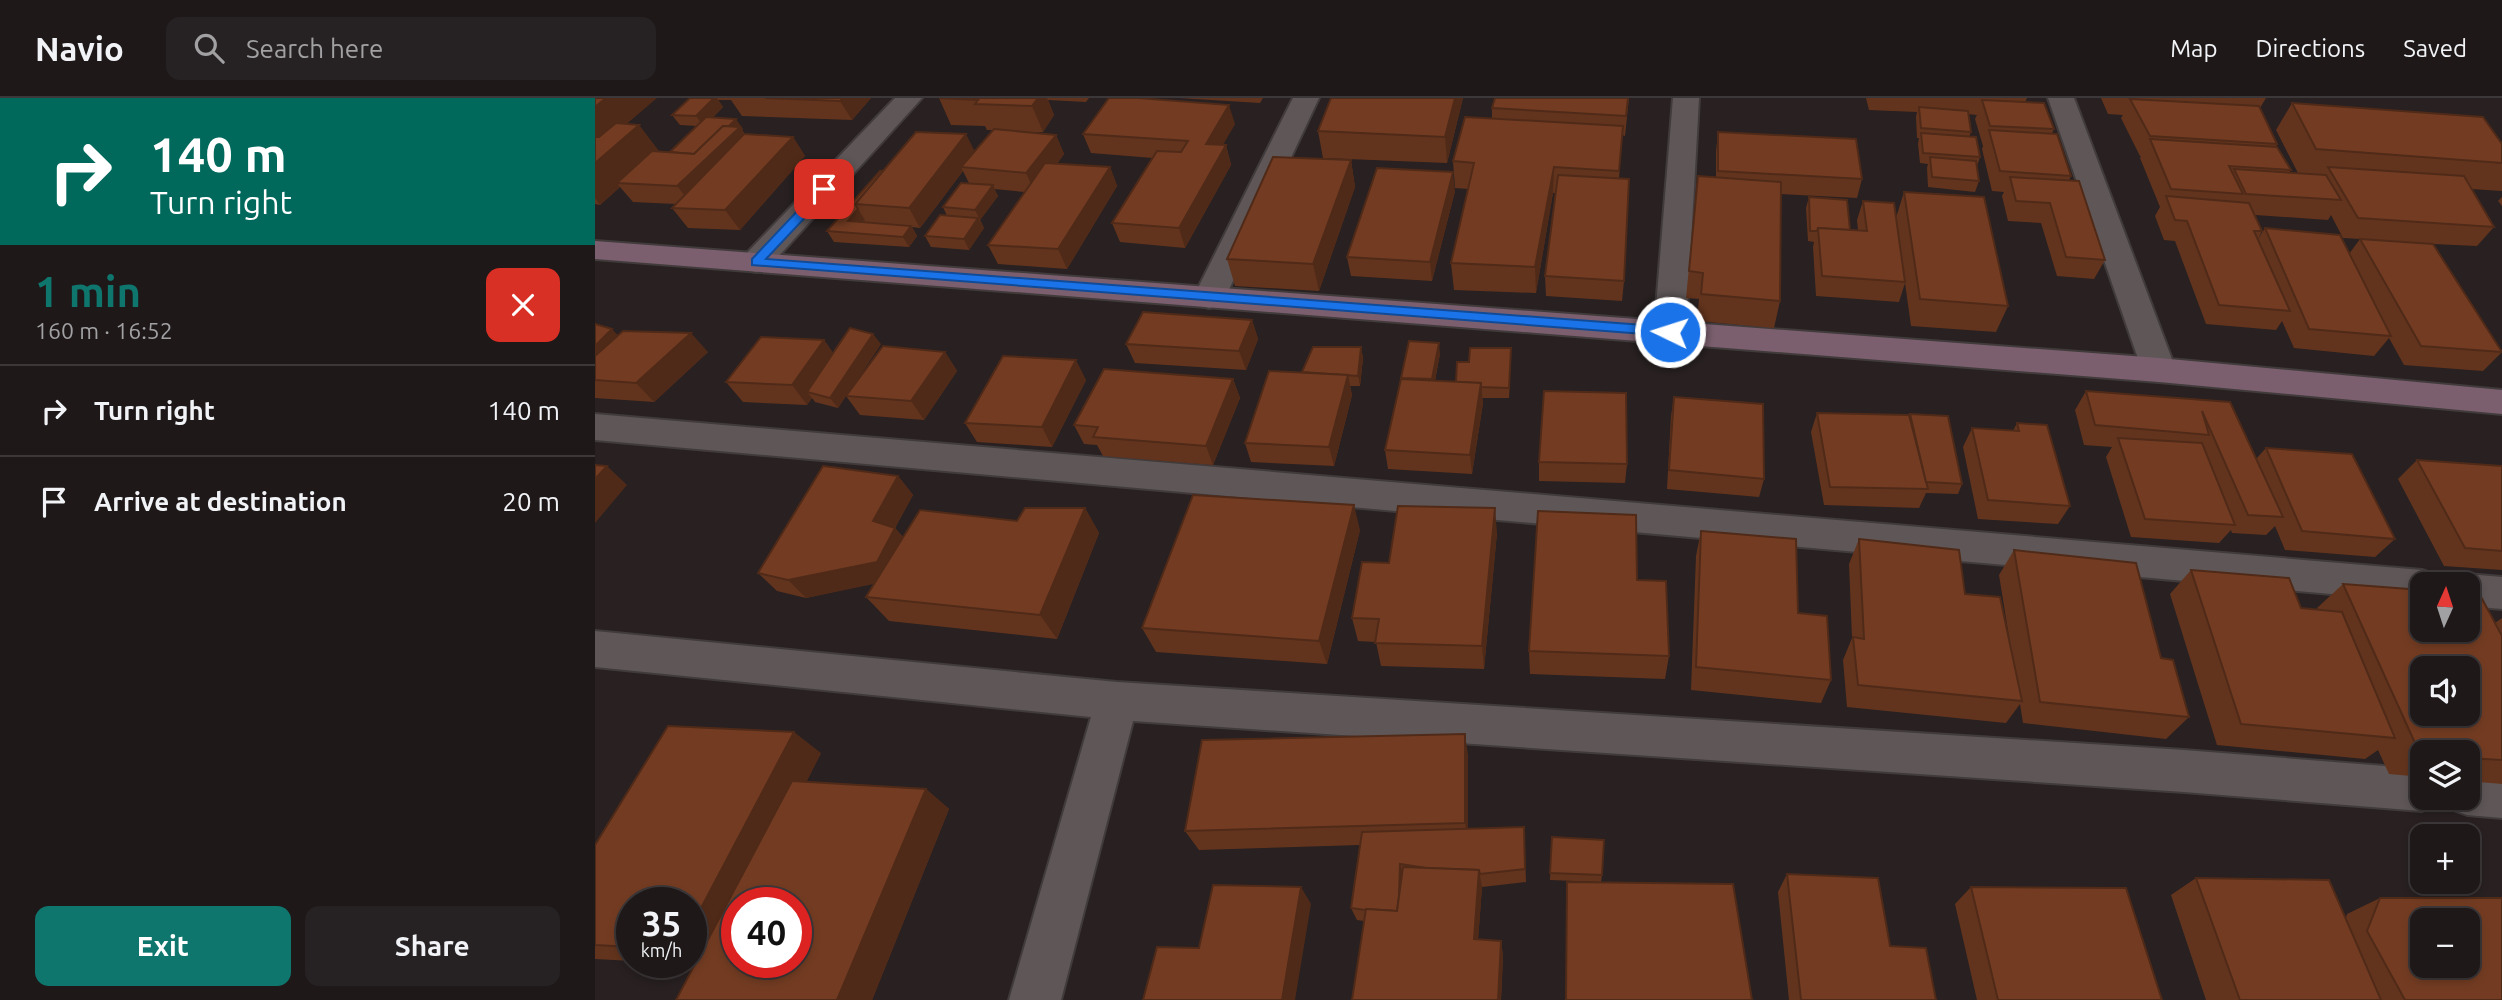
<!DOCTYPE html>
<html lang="en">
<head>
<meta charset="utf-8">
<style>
  body { margin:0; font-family:Ubuntu,sans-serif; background:#262122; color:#f1f3f6; height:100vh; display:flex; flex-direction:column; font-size:26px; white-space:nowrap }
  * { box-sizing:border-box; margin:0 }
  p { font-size:23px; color:#a1a0a2 }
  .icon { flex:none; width:38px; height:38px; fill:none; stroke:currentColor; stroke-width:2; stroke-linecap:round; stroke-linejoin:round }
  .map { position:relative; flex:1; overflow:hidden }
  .side { display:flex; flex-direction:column; background:#1e1819; width:595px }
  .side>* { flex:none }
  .guide { background:#00695c; color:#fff; overflow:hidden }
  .needle { width:46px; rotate:3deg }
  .tools { position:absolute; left:1815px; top:474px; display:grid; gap:14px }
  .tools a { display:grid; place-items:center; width:70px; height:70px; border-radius:14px; background:#1e1819; box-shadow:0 4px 10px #0003,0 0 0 2px #3c3738; font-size:35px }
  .speed { position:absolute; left:21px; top:789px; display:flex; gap:14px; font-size:35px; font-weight:700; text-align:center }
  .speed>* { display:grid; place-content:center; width:91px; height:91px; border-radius:50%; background:#1e1819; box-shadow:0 4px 10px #0003,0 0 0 2px #3c3738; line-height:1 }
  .speed small { font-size:18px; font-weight:400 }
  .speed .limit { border:10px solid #d22; background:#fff; color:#111 }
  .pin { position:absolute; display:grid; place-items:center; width:60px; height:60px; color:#fff; margin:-30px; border-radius:14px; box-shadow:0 4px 10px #0006 }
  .me { position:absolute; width:77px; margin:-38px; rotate:274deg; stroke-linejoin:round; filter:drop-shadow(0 0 5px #0008) }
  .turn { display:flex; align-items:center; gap:24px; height:147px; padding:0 35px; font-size:32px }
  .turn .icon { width:91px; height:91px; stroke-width:2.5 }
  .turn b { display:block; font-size:49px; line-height:60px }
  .round { display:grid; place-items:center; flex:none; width:74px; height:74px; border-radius:14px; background:#262122 }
  .overview { display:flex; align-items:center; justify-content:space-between; height:119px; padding:0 35px }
  h1 { font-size:42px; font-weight:600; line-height:52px; color:#0f766e }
  .cta { display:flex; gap:14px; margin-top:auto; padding:14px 35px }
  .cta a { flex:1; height:80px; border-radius:14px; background:#0f766e; color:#fff; font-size:28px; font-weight:600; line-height:80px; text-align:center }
  .cta a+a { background:#262122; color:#f1f3f6 }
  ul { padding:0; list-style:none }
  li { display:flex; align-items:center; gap:21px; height:91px; padding:0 35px; border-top:2px solid #3c3738 }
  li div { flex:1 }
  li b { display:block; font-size:26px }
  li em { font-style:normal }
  header { display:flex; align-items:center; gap:42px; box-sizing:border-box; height:98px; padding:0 35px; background:#1e1819; border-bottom:2px solid #3c3738 }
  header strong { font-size:33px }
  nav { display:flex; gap:38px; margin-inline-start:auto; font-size:24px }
  .search { width:490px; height:63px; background:#262122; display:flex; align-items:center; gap:18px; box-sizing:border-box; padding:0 24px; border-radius:14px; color:#a1a0a2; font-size:26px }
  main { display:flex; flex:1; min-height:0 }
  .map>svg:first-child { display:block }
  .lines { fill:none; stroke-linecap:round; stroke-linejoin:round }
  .street-casing { stroke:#413b3c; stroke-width:4 }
  .secondary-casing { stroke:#413b3c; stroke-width:4 }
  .street { fill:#5f5757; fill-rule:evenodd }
  .secondary { fill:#7b5f6e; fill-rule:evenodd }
  .wall { fill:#63341d; fill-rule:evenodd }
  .shaded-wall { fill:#502a18 }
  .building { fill:#733c22; stroke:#502a18; stroke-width:2; fill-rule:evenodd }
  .route { fill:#1a73e8; stroke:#114b97; stroke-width:2 }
</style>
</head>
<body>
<header>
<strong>Navio</strong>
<div class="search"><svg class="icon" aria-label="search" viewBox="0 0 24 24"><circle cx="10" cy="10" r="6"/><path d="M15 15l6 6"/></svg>Search here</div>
<nav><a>Map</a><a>Directions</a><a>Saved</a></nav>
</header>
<main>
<section class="side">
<div class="guide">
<div class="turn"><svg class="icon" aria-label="right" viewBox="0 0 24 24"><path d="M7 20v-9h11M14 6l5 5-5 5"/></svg><div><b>140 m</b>Turn right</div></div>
</div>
<div class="overview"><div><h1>1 min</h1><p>160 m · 16:52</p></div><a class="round" style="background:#d93025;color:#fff"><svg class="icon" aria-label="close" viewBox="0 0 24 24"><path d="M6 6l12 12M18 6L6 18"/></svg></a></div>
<ul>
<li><svg class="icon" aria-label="right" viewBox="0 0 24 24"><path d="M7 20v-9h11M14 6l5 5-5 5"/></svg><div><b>Turn right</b></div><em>140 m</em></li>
<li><svg class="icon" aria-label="arrive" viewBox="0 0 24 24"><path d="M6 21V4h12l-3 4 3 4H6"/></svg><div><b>Arrive at destination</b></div><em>20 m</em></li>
</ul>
<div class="cta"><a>Exit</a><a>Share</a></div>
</section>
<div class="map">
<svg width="1907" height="902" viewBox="0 0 1907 902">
  <rect width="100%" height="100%" fill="#282021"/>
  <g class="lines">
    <defs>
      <g id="street">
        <path d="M300 0H327L172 171 161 174 150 171 146 164 150 157Z"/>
        <path d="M698 0H724L630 200 625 207 614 210 603 207 598 200Z"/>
        <path d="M1078 0H1104L1091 234 1086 242 1075 245 1064 242 1059 234Z"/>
        <path d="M1453 0H1479L1581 272 1576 280 1564 284 1552 280 1547 272Z"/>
        <path d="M0 316 1827 472 1841 477 1846 486H1827V504L0 342Z"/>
        <path d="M1872 476 1907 479V511L1872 508V486H1855L1858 480Z"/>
        <path d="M0 533 522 584 1589 652 1827 671V700H1846L1843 707 1827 713 1589 694 538 623 466 902H414L496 619 0 569Z"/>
        <path d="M1872 675 1907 678V720L1872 717 1856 711 1851 700H1872Z"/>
      </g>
      <path id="secondary" d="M0 143 1564 260 1907 292V316L1564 284 0 161Z"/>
    </defs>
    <use href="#street" class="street-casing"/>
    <use href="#secondary" class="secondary-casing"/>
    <use href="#street" class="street"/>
    <use href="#secondary" class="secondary"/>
  </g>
  <g class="wall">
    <path d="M0 0 32 26 44 27 63 53 75 54 102 28 85 27 77 17 95 0H91H276L257 22 147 18 136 2H123L128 9 117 20 148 31 147 32 150 36 198 39 210 58 145 132 93 130 77 110 81 106 38 104 25 89 5 107 0 106Z"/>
    <path d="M344 0H494L491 4 453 2 459 17 448 34H430L461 37 469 56 462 66 515 69 522 88 472 171 403 166 393 147 430 94 399 91 403 98 385 122 389 130 374 152 336 149 330 138 352 118 348 109 374 85 368 73 325 130 317 129 322 138 314 149 239 144 232 133 288 73 379 53 398 32H392L390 28 356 27Z"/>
    <path d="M584 0H668L665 5Z"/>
    <path d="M736 0H868L852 65 728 60 723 33Z"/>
    <path d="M900 0H1034L1030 38 1027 37 1024 81 1029 183 1027 203 951 198 950 178 961 95H958L941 195 859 192 856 165 873 91 860 90 858 63 897 21V10Z"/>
    <path d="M1271 0H1432L1430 4 1459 31 1457 35 1476 78 1474 82 1510 162 1499 181 1462 178 1446 125 1413 123 1407 98 1409 94 1397 93 1387 51 1388 48 1380 21 1382 17 1373 16 1376 34 1374 39 1385 59 1382 68 1384 83 1380 94 1333 89 1332 70 1333 66 1325 65 1323 46 1324 40H1322L1321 19 1322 14 1274 12Z"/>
    <path d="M1506 0H1671L1665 10 1682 46 1681 49 1696 72 1694 75H1703L1681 32 1697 5 1907 46V93L1876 91 1899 129 1882 148 1838 146 1907 254 1888 273 1809 267 1794 240 1779 258 1699 250 1687 223 1681 232 1611 226 1580 143 1569 142 1560 118 1565 109 1545 60 1546 58H1545L1526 20 1528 17 1513 16ZM1660 117 1733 122 1736 117 1748 140 1765 141 1754 156 1670 130 1663 141 1667 133Z"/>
    <path d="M640 26 627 47H631L636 67 590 150 525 144 517 125 558 60 496 55 488 36Z"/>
    <path d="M1123 34 1267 81 1262 100 1185 96V203L1179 230 1102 223 1104 201 1091 200 1103 78 1121 79V54Z"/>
    <path d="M756 62 760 89 724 193 640 188 632 161Z"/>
    <path d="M860 93 837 183 756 178 752 159Z"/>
    <path d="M1309 94 1413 208 1401 234 1316 228 1310 185 1304 204 1221 198 1218 149 1219 144 1213 143 1211 110 1214 99 1255 132H1263L1262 122 1268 103 1301 120Z"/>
    <path d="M1907 99V108L1903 103Z"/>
    <path d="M657 222 663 241 651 272 540 265 531 246Z"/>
    <path d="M0 226 23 237 113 254 59 304 0 300Z"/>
    <path d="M229 242 238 255 286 246 258 288 350 254 362 273 329 322 265 317 251 298 243 310 220 304 217 300 212 307 148 304 131 284Z"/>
    <path d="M766 249 768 260 765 288H755L757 297 739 368 656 364 650 345 708 275Z"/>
    <path d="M916 250 914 300H887L888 305 877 376 793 371 790 352 806 280 845 256 840 283 861 284 874 264Z"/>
    <path d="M638 281 645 300 618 367 508 358 502 347 489 346 479 327Z"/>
    <path d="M491 282 457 349 382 344 370 325Z"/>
    <path d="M1491 293 1635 304 1661 361 1671 350 1800 441 1780 459 1690 452 1680 428 1671 437 1637 435 1636 432 1624 445 1536 439 1511 359 1517 349 1489 347 1480 312Z"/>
    <path d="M1079 299 1169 381 1164 399 1072 391 1076 318Z"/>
    <path d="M1222 315 1314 318 1315 316 1367 386 1363 396 1331 395 1324 410 1229 407 1216 334Z"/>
    <path d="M1422 325 1475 408 1463 426 1383 421 1368 349 1377 330 1418 333Z"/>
    <path d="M1822 362 1907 368V472L1849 468 1803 381Z"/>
    <path d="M944 364 1032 366 1030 385 944 383Z"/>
    <path d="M303 378 318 397 300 430 308 439 422 423 490 410 504 435 462 541 294 523 271 499 280 485 211 500 182 493 163 475Z"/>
    <path d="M765 432 732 566 561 554 547 530Z"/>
    <path d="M1106 433 1203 515 1236 582 1226 605 1096 592 1101 458Z"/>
    <path d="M902 435 889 571 786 568 781 544 763 543 757 520 794 465Z"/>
    <path d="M1264 441 1370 496 1415 545 1404 477 1419 452 1566 560 1594 619 1571 641 1428 625 1425 606 1411 625 1252 609 1248 562 1257 540 1254 466Z"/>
    <path d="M1596 472 1706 510 1723 512 1722 510 1748 486 1900 525 1907 520V686L1872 683V654H1827V679L1794 676 1783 652 1770 661 1622 647 1575 496Z"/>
    <path d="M934 553 1074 558 1070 581 935 576Z"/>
    <path d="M226 655 211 684 331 691 354 711 277 902H81L100 865 81 864H96V805H37V863L0 861V747Z"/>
    <path d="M873 657V731L929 729 931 784 887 789 883 842 906 843 908 858 906 902H757L769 823 762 822 756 810 765 747 604 752 590 733Z"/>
    <path d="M957 739 1007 777 1006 784 955 782Z"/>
    <path d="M1192 776 1341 902H1194L1183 794Z"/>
    <path d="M1601 780 1751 820 1752 816 1785 800 1907 902H1611L1576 797Z"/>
    <path d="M1376 789 1567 902H1382L1360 806Z"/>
  </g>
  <g class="shaded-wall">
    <path d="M11 0H62L0 53V9Z"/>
    <path d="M119 0H122L128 9 108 28 101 18Z"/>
    <path d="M248 0H276L257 22 245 3Z"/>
    <path d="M443 0H452L459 17 448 34 437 8Z"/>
    <path d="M860 0H868L852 65 850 39Z"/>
    <path d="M634 7 640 26 617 66 611 46Z"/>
    <path d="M141 21 148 31 147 32 158 48 97 107 82 88 105 56Z"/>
    <path d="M44 27 64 53 29 85H22L25 89 5 107 0 100V65Z"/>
    <path d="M371 36 381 56 366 69 368 73 325 130 314 110Z"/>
    <path d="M461 37 469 56 440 95 431 75Z"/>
    <path d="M198 39 210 58 145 132 130 112Z"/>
    <path d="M631 47 636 67 590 150 584 130Z"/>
    <path d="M756 62 760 89 724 193 718 166Z"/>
    <path d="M515 69 522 88 472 171 463 151Z"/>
    <path d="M959 69 958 95 941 195 940 169Z"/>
    <path d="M858 74 860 93 837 183 835 164Z"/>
    <path d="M398 87 403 98 385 122 380 112Z"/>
    <path d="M263 111 270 122 260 134 253 123Z"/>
    <path d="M383 120 389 130 374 152 369 141Z"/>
    <path d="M316 128 322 138 314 149 308 139Z"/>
    <path d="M657 222 663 241 651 272 644 253Z"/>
    <path d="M17 231 26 241 0 269V248Z"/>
    <path d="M96 235 113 254 59 304 41 285Z"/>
    <path d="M278 236 286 246 243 310 235 300Z"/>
    <path d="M229 242 243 262 212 294 217 300 212 307 197 287Z"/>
    <path d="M844 245 845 256 838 292 837 281Z"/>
    <path d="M766 249 768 260 765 288 763 278Z"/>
    <path d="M916 250V260L914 300V290Z"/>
    <path d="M350 254 362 273 329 322 316 303Z"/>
    <path d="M481 262 491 282 457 349 447 329Z"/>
    <path d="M753 277 757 297 739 368 734 349Z"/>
    <path d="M638 281 645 300 618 367 611 348Z"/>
    <path d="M886 285 888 305 877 376 875 357Z"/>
    <path d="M12 368 32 387 0 425V381Z"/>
    <path d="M303 378 318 397 293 442 278 423Z"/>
    <path d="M759 407 765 432 732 566 724 543Z"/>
    <path d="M490 410 504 435 462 541 445 517Z"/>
    <path d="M900 410 902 435 889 571 887 548Z"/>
    <path d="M300 430 315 448 298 482 211 500 193 482Z"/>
    <path d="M199 634 226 655 120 866 96 856V829Z"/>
    <path d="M870 636 873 657V744L870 725Z"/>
    <path d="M331 691 354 711 277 902H242Z"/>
    <path d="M805 766 809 780 804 817Z"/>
    <path d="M884 772 887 789 882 857 879 841Z"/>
    <path d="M706 789 716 806 700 902H687Z"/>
    <path d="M906 843 908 858 906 902H903Z"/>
  </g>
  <g class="building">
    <path d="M0 0H11L0 9Z"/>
    <path d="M95 0H119L101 18 77 17Z"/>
    <path d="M170 0H248L245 3Z"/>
    <path d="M344 0H443L437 8 380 6 383 2Z"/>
    <path d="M514 0H543L634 7 611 46 631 47 584 130 517 125 562 53 586 54 593 43 488 36Z"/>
    <path d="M736 0H860L850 39 723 33Z"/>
    <path d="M900 0H1033L1031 18 897 10Z"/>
    <path d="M1535 1 1664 8 1682 46 1555 38Z"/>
    <path d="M1387 2 1449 5 1459 31 1395 28Z"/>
    <path d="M1697 5 1888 19 1907 46V65L1721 51Z"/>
    <path d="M1324 9 1373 13 1376 34 1326 30Z"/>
    <path d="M111 19 141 21 134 28H128L99 56 75 54Z"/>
    <path d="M870 19 1028 28 1024 73 959 69 940 169 856 165 879 65 858 63Z"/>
    <path d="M21 25 44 27 0 65V39H4Z"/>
    <path d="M128 28 145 29 82 88 22 85 57 53 99 56Z"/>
    <path d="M399 31 461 37 431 75 366 69Z"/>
    <path d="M1394 32 1462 36 1476 78 1405 73Z"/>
    <path d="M321 34 371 36 314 110 260 106Z"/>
    <path d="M1123 34 1261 41 1267 81 1123 73Z"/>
    <path d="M1326 35 1381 39 1385 59 1328 55Z"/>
    <path d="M149 36 198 39 130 112 77 110Z"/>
    <path d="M1555 41 1682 49 1696 72 1634 68 1648 96 1576 91Z"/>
    <path d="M678 59 756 62 718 166 632 161Z"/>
    <path d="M1335 59 1381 63 1384 83 1337 79Z"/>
    <path d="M450 65 515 69 463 151 393 147Z"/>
    <path d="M1733 69 1869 78 1899 129 1763 120Z"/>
    <path d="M782 70 858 74 835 164 752 159Z"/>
    <path d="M1639 71 1731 77 1746 102 1651 96Z"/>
    <path d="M285 73H288L260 106 263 111 253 123 316 128 308 139 232 133Z"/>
    <path d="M963 77 1034 81 1029 183 950 178Z"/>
    <path d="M1103 78 1186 84 1185 203 1106 196 1108 175 1094 173Z"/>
    <path d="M1415 79 1484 83 1510 162 1471 159 1455 105 1421 103Z"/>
    <path d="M366 85 398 87 380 112 348 109Z"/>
    <path d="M1309 94 1389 99 1413 208 1325 201Z"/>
    <path d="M1571 98 1654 105 1667 133H1659L1695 213 1624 207 1592 123 1580 122Z"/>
    <path d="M1214 99 1252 102 1255 132 1223 130 1222 133H1215Z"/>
    <path d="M1268 103 1299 105 1310 184 1227 178 1223 130 1272 133Z"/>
    <path d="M345 117 383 120 369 141 330 138Z"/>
    <path d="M1670 130 1745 137 1796 238 1714 231Z"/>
    <path d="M1765 141 1838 146 1907 254 1826 248Z"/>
    <path d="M548 214 657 222 644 253 531 246Z"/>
    <path d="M0 226 17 231 0 248Z"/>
    <path d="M255 230 278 236 235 300 212 294Z"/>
    <path d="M28 233 96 235 41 285 0 282V258Z"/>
    <path d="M166 239 229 242 197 287 131 284Z"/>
    <path d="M814 243 844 245 837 281 806 280Z"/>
    <path d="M288 248 350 254 316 303 251 298Z"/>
    <path d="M718 249H766L763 278 707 274Z"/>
    <path d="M875 250H916L914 290 886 289V285L861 284 862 264H874Z"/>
    <path d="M408 258 481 262 447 329 370 325Z"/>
    <path d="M509 271 638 281 611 348 498 339 503 329 479 327Z"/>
    <path d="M674 273 753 277 734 349 650 345Z"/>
    <path d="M806 281 886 285 875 357 790 352Z"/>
    <path d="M949 293 1031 295 1032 366 944 364Z"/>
    <path d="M1491 293 1635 304 1688 419 1653 417 1607 313 1614 337 1500 327Z"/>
    <path d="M1079 299 1168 306 1169 381 1074 372Z"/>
    <path d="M1222 315 1314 317 1333 391 1235 389Z"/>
    <path d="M1315 316 1353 318 1367 386 1331 384Z"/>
    <path d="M1422 325 1452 327 1475 408 1393 402 1377 330 1424 333Z"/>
    <path d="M1523 340 1607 345 1640 427 1550 421Z"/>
    <path d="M1671 350 1757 356 1800 441 1707 433Z"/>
    <path d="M1822 362 1907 368V453L1870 450Z"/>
    <path d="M0 367 12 368 0 381Z"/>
    <path d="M228 368 303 378 278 423 300 430 282 464 193 482 163 475Z"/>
    <path d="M598 397 759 407 724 543 547 530Z"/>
    <path d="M803 408 900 410 887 548 780 545 784 521 757 520 767 464 794 465Z"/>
    <path d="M430 410H490L445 517 271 499 325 412 422 423Z"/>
    <path d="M943 413 1041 417 1042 482 1071 483 1074 558 934 553Z"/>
    <path d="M1106 433 1201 441 1203 515 1232 518 1236 582 1101 569Z"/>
    <path d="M1264 441 1364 452 1370 496 1405 499 1427 603 1263 587 1258 539 1269 541Z"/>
    <path d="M1419 452 1541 465 1566 560 1578 562 1594 619 1445 604Z"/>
    <path d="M1596 472 1694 480 1706 510 1747 514 1800 640 1646 626Z"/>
    <path d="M1748 486 1827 492V532H1872V496L1885 497 1907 538V662L1872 660V654H1827V656H1825ZM1827 570H1872V616H1827Z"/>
    <path d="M73 628 199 634 96 829V805H37V849L0 847V747Z"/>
    <path d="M870 636V725L590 733 607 642Z"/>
    <path d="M197 683 331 691 242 902H81ZM142 805H201V864H142Z"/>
    <path d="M929 729 930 771 885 776 884 772 831 770 805 766 804 798 802 813 771 811 770 812 756 810 767 734Z"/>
    <path d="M957 739 1009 742 1007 777 955 775Z"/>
    <path d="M808 769 884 772 879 841 906 843 903 902H757L771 811 802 813Z"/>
    <path d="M1192 776 1283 780 1295 848 1331 850 1341 902H1206Z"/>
    <path d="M1601 780 1734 782 1786 902H1645Z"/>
    <path d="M972 784 1138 786 1157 902H971Z"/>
    <path d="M618 787 706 789 687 902H548L562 849 604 850Z"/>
    <path d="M1376 789 1531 790 1567 902H1403Z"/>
    <path d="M1785 800H1907V902H1810L1772 833ZM1827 822H1872V868H1827Z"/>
  </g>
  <path class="route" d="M229 88 235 91 234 94 171 161 1075 229 1082 234 1075 238 157 167V161L225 89Z"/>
</svg>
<div class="tools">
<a><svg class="needle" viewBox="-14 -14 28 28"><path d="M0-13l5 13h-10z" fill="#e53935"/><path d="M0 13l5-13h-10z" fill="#a1a0a2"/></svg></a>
<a><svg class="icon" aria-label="sound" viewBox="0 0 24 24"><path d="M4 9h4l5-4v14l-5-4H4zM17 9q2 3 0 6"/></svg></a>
<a><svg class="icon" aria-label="layers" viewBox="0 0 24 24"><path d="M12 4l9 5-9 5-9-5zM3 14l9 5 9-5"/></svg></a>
<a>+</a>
<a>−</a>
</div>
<div class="speed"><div>35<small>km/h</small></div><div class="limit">40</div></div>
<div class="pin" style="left:229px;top:91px;background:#d93025"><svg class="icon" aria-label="arrive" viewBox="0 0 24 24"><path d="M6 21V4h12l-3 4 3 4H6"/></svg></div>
<svg class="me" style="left:1075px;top:234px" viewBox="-20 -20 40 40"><circle r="17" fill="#1a73e8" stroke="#fff" stroke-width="3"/><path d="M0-11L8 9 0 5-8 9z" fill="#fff"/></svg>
</div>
</main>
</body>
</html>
